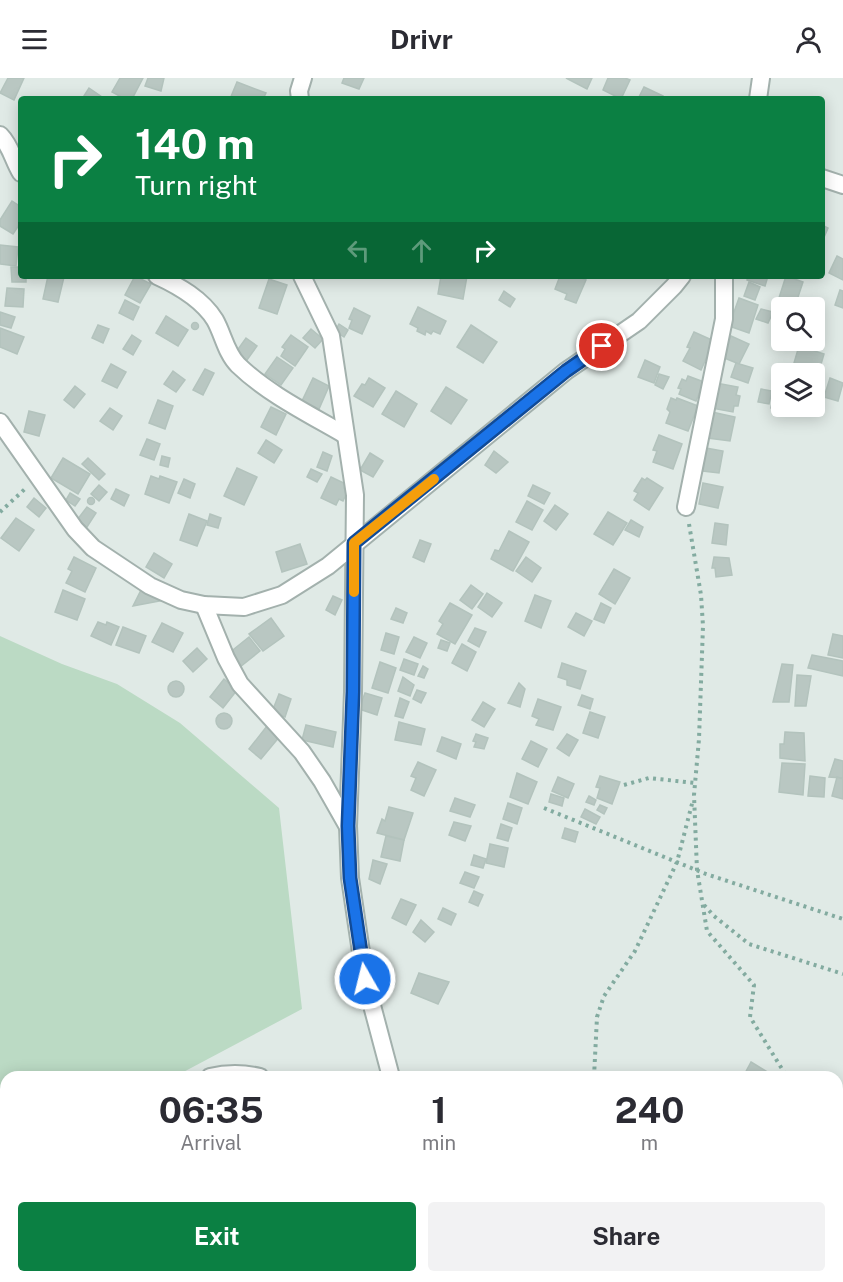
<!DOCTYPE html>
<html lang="en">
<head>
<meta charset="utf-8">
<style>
  body { margin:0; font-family:"Public Sans",sans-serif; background:#f2f2f3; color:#2b2b33; height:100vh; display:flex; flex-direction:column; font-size:22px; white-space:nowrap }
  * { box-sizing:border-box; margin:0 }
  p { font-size:20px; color:#7c7c81 }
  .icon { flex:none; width:33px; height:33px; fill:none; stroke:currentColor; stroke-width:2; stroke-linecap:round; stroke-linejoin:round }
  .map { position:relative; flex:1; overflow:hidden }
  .drawer { position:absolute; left:0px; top:993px; width:843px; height:212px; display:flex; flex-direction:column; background:#fff; border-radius:18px 18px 0 0; box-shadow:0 3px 15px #0003 }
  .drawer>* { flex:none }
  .hud { position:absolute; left:18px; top:18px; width:807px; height:183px; border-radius:6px; box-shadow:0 3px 15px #0003; background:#0b8043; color:#fff; overflow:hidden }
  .tools { position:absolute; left:771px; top:219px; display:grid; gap:12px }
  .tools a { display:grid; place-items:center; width:54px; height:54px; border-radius:6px; background:#fff; box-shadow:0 3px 15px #0003; font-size:30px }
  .pin { position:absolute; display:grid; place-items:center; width:51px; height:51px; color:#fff; margin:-26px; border:3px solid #fff; border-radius:50%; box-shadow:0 2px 6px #0007 }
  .me { position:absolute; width:66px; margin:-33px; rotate:352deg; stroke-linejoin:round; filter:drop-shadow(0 0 4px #0008) }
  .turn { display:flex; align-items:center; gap:21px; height:126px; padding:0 18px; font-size:27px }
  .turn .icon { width:78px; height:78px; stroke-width:2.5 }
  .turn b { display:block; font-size:42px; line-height:51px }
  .lanes { display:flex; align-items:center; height:57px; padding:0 18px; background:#0003; justify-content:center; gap:30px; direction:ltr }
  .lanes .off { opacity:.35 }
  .eta { display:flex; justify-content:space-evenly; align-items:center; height:102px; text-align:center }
  .eta b { font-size:36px; font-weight:700; line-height:42px }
  .primary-button { display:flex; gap:12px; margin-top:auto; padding:12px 18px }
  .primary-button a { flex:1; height:69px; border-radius:6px; background:#0b8043; color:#fff; font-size:24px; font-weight:700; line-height:69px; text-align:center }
  .primary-button a+a { background:#f2f2f3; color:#2b2b33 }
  header { display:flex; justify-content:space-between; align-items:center; height:78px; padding:0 18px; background:#fff; font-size:27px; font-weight:700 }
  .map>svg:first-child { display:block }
  .green { fill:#bbdac4 }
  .building { fill:#b9c7c2; stroke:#b3c3bd; stroke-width:1.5 }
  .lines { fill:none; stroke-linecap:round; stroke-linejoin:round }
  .street-casing { stroke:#a3b1ad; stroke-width:20 }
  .path { stroke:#83aba0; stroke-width:4; stroke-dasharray:3 4.5; stroke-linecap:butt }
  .street { stroke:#fff; stroke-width:16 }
  .route-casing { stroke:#114b97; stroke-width:15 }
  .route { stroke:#1a73e8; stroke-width:10 }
  .slow { stroke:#f59e0b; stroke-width:10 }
</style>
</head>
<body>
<header><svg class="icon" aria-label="menu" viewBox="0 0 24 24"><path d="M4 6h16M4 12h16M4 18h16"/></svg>Drivr<svg class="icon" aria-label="person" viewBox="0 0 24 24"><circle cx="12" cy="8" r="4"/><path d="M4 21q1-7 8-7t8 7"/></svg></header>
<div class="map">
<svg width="843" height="1204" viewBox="0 0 843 1204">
  <rect width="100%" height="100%" fill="#e0eae6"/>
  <path class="green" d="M0 558 62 586 117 606 180 645 279 730 302 931 174 999H6V1123L0 1130Z"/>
  <g class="building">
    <path d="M8 0H24L14 22 0 15Z"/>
    <path d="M120 0H143L132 21H125L112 14Z"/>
    <path d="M148 0H164L161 13 145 8Z"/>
    <path d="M344 0H364L359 11 342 5Z"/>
    <path d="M566 0H592L587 11Z"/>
    <path d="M608 0H625L630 2 621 21 603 12Z"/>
    <path d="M237 4 266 15 263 21H230Z"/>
    <path d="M644 9 663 18 662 21H638Z"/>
    <path d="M89 10 105 21H82Z"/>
    <path d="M12 123 21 129V144L13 156 0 148V142Z"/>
    <path d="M822 147 828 150 822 164Z"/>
    <path d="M0 167 18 169 16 188 0 186Z"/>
    <path d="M837 178 843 181V202L829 195Z"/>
    <path d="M11 189H21V198H26V204H12Z"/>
    <path d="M48 198 64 199 58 224 43 221Z"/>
    <path d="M135 198 151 206 140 225 125 217Z"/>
    <path d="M441 198H467L463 221 438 216Z"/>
    <path d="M560 198H577L586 202 576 225 565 221 567 216 555 211Z"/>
    <path d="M748 198H768L765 208 747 202Z"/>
    <path d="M786 198 803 204 795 228 778 223Z"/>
    <path d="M269 201 287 207 277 236 259 230Z"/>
    <path d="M749 204 760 209 755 222 744 218Z"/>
    <path d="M7 210 24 211 23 229 5 228Z"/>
    <path d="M840 212 843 213V230L835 227Z"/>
    <path d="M504 213 515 221 510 229 499 222Z"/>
    <path d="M739 220 758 227 749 255 729 248Z"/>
    <path d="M125 222 139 229 133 242 119 235Z"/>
    <path d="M418 229 446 243 440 256 433 253 431 256 426 253 425 257 417 253 418 250 410 246Z"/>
    <path d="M354 230 370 238 362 256 349 250 352 242 349 241Z"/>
    <path d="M761 231 773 234 768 245 756 241Z"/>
    <path d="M0 234 15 239 11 250 0 247Z"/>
    <path d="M166 238 188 252 178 268 156 255Z"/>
    <circle cx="195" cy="248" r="3.5"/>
    <path d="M339 246 348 252 344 259 335 253Z"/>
    <path d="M98 247 109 251 103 265 92 260Z"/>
    <path d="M471 247 497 264 483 285 457 269Z"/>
    <path d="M0 250 24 259 17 276 0 269Z"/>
    <path d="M311 251 323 261 315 270 303 260Z"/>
    <path d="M694 254 714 263 701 292 683 283 690 270 687 269Z"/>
    <path d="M132 257 141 263 133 277 123 271Z"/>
    <path d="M291 257 308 269 295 288 281 278 285 271 282 269Z"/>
    <path d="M731 258 749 266 739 286 722 279Z"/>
    <path d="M246 260 257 268 247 282 236 274Z"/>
    <path d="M799 268 824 276 819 293 794 285Z"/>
    <path d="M277 279 293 290 281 307 265 296Z"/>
    <path d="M645 282 660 289 654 305 638 299Z"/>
    <path d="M736 285 753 290 748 305 731 299Z"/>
    <path d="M111 286 126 294 117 310 102 303Z"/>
    <path d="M785 286 792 287 791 296H784Z"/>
    <path d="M205 291 214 295 203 317 193 312Z"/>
    <path d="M173 293 185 302 176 314 164 306Z"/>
    <path d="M659 296 669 299 663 311 655 307Z"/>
    <path d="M688 298 704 304 696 323 679 316 681 311 678 310 682 301 686 303Z"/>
    <path d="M313 300 329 308 319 331 302 323Z"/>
    <path d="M369 300 385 310 373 329 354 318 362 306 365 307Z"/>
    <path d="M830 300 843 305 838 323 824 319Z"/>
    <path d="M716 305 738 309 736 317 740 318 738 328H734L733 334 711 330Z"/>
    <path d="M75 308 85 316 74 330 64 322Z"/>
    <path d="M446 309 467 322 451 346 431 333Z"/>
    <path d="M761 311 772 313 769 326 758 324Z"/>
    <path d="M775 312 782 313V328H787L786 333 771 330Z"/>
    <path d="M396 313 417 326 404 349 382 336Z"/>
    <path d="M671 320 676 322 677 320 698 328 688 353 666 345 670 334 667 331Z"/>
    <path d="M158 322 173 328 165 351 149 345Z"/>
    <path d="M271 329 286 336 276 357 261 349Z"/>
    <path d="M110 330 122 338 113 352 100 343Z"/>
    <path d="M29 333 45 337 39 358 24 354Z"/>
    <path d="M712 334 735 339 730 363 708 360Z"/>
    <path d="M659 357 682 366 673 391 653 384 657 373 653 372Z"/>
    <path d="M147 361 160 366 154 382 140 377Z"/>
    <path d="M266 362 282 372 274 385 258 375Z"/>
    <path d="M706 370 723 373 719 395 703 393Z"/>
    <path d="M494 373 508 384 496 395 485 387Z"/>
    <path d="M323 374 332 378 327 393 317 389Z"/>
    <path d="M370 375 383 383 373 399 360 392Z"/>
    <path d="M162 378 170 380 168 389 160 387Z"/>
    <path d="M63 380 90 396 78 416 51 400Z"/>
    <path d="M88 380 105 396 99 402 82 386Z"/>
    <path d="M237 390 257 399 244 427 224 418Z"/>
    <path d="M311 391 322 396 317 404 307 399Z"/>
    <path d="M151 398 159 401 160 398 177 404 169 425 145 416Z"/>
    <path d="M331 399 346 406 344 410 348 412 343 423 339 421 336 427 321 420Z"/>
    <path d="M642 400 645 402 647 400 663 410 649 432 634 422 638 415 634 413Z"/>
    <path d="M184 401 195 406 190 420 178 415Z"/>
    <path d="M703 405 723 409 718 430 699 426Z"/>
    <path d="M99 407 107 414 99 423 91 416Z"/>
    <path d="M533 407 550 415 544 426 528 418Z"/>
    <path d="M116 411 129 417 124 428 111 421Z"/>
    <path d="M70 415 80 421 75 428 66 422Z"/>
    <circle cx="91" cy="423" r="3.5"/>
    <path d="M34 420 46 430 39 439 27 429Z"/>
    <path d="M527 423 543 432 532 452 516 444Z"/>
    <path d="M555 427 568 436 556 452 544 443Z"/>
    <path d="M87 429 96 435 87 449 77 442Z"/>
    <path d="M608 434 627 445 613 467 594 456Z"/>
    <path d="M189 436 207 443 197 468 180 462Z"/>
    <path d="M210 436 221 440 218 450 207 447Z"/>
    <path d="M16 440 34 452 19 473 1 460Z"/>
    <path d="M631 442 643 449 639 459 625 452Z"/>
    <path d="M715 445 728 447 726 467 712 465Z"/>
    <path d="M509 453 529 464 513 493 491 481 495 472 499 473Z"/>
    <path d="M420 462 431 466 424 484 413 479Z"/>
    <path d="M300 466 307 486 282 494 276 474Z"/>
    <path d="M154 475 172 486 164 500 146 489Z"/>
    <path d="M74 479 96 490 85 514 66 505 72 493 68 491Z"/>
    <path d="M526 479 541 490 532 504 516 493Z"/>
    <path d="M714 479 729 480 732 497 716 499 715 490H712Z"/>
    <path d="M614 491 630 500 615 526 599 516Z"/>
    <path d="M471 507 483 516 472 531 460 522Z"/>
    <path d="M63 512 85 521 77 542 55 534Z"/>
    <path d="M141 512 160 523 133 528Z"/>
    <path d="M487 515 502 525 492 539 478 529Z"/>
    <path d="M535 517 551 523 541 550 525 543Z"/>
    <path d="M333 518 342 522 335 537 326 532Z"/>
    <path d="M450 525 472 537 455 566 437 556 443 546 439 543Z"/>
    <path d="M601 525 611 530 604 545 594 541Z"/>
    <path d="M396 530 407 535 403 545 391 541Z"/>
    <path d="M576 535 592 543 584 558 568 549Z"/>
    <path d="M271 540 284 558 263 573 249 556Z"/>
    <path d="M98 544 106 547 107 544 119 549 111 567 91 558Z"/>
    <path d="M162 545 183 555 173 574 152 564Z"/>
    <path d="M123 549 146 558 139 575 116 567Z"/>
    <path d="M475 550 486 554 479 569 468 563Z"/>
    <path d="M386 555 399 559 394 576 381 572Z"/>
    <path d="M833 556 843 558V580L828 577Z"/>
    <path d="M249 559 260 573 240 589 229 575Z"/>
    <path d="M414 559 427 565 420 580 406 574Z"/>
    <path d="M441 562 450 565 447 573 438 570Z"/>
    <path d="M462 566 476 574 467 593 452 585Z"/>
    <path d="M197 570 207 581 193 594 183 583Z"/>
    <path d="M812 577 843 583V598L808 590Z"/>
    <path d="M404 581 418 586 414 597 400 592Z"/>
    <path d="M380 584 396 590 388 615 372 610Z"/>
    <path d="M562 585 586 593 580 611 567 607V602L558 599Z"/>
    <path d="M782 586 793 587 789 624H773Z"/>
    <path d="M423 588 428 591 424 600 418 598Z"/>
    <path d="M797 597 811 598 806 628H795Z"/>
    <path d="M403 599 414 607 410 618 398 613Z"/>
    <path d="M224 601 237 612 223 630 210 619Z"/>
    <circle cx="176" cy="611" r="8"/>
    <path d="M519 605 525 611 520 629 508 625Z"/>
    <path d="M417 612 426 615 421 625 413 621Z"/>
    <path d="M365 615 382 620 377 637 359 631Z"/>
    <path d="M279 616 291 621 285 639 272 634Z"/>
    <path d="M582 617 593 621 590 631 578 627Z"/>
    <path d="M400 620 409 624 403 640 395 638Z"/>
    <path d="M538 621 561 629 553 652 536 647 539 641 532 638Z"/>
    <path d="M483 624 495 631 484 649 472 642Z"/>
    <path d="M590 634 605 639 598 660 583 655Z"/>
    <circle cx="224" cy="643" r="8"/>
    <path d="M399 644 425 651 421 667 395 662Z"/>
    <path d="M306 647 336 654 333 669 302 662Z"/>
    <path d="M267 648 280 658 261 681 249 671Z"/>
    <path d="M785 654 804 655 805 683 780 680V666H784Z"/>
    <path d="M476 656 488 660 484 671 474 669 476 664 473 663Z"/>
    <path d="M567 656 578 662 569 678 557 670Z"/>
    <path d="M442 659 461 666 456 681 437 673Z"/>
    <path d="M531 663 547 671 538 689 522 681Z"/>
    <path d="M835 681 843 683V700L829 699Z"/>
    <path d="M418 684 436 692 424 718 411 712 416 700 411 698Z"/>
    <path d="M782 685 805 686 803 717 779 714Z"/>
    <path d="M517 695 537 704 528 726 510 719Z"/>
    <path d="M600 698 620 704 612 726 597 720 600 710 596 709Z"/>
    <path d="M810 698 825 700 824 719 808 718Z"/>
    <path d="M558 699 574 706 568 720 552 713Z"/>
    <path d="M837 699 843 701V721L832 718Z"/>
    <path d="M551 716 564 720 562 728 549 724Z"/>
    <path d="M589 718 596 722 594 727 586 724Z"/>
    <path d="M455 720 475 727 470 739 450 733Z"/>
    <path d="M508 725 522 730 517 746 503 741Z"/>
    <path d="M600 727 607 730 604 736 597 732Z"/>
    <path d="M389 729 413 735 404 762 377 755 382 741 385 743Z"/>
    <path d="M585 731 600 739 596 746 581 739Z"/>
    <path d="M454 744 471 748 465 763 449 757Z"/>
    <path d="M501 746 512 750 508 763 497 760Z"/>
    <path d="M565 750 578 754 575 764 562 760Z"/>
    <path d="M386 758 404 762 400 783 381 779Z"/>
    <path d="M490 766 508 770 504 789 486 785Z"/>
    <path d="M474 777 486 781 483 790 471 787Z"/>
    <path d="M373 782 387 786 380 806 369 801Z"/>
    <path d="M465 794 479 799 474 810 460 805Z"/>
    <path d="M474 813 483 817 478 828 469 824Z"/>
    <path d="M401 821 416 827 406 847 392 840Z"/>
    <path d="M443 830 456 836 451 847 438 841Z"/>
    <path d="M421 842 434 854 425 864 413 854Z"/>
    <path d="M419 895 449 904 438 926 411 915Z"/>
    <path d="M751 984 769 995 766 999H743Z"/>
  </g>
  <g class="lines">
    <defs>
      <g id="street">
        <path d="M300 21 299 13 303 0"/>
        <path d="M758 21 761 0"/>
        <path d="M0 57C11 68 13 82 21 95"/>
        <path d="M822 100 843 107"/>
        <path d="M157 198C179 208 202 221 215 242 223 256 226 275 238 287 268 316 309 336 345 357"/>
        <path d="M302 198 331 258 355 417 353 614 348 748 350 800 365 901 391 999"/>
        <path d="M0 344 75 451 93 470 150 508 181 522 204 527 244 529 282 517 328 488 566 293 639 243 674 208 682 198"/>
        <path d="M686 429 724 241V198"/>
        <path d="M204 527 226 580 240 606 302 674 322 703 347 747"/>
        <path d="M210 999C227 995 243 995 260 999"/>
        <path d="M0 1151H6"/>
        <path d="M212 1198 223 1204"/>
        <path d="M263 1198 293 1204"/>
        <path d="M470 1198 472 1204"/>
        <path d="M711 1204 843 1200"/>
      </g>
    </defs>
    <use href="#street" class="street-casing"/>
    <g class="path">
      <path d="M0 434 26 410"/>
      <path d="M689 446 701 517 703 548 699 661 694 717 697 792 707 853 754 907 750 939 787 999"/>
      <path d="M624 707 649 700 695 705"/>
      <path d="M544 730 706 796 843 841"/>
      <path d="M704 827 714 838 749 866 843 896"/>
      <path d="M594 999 597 939 604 918 635 873 677 784 693 722"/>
      <path d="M837 1014 843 1016"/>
      <path d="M617 1204 618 1198"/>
    </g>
    <use href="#street" class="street"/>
  </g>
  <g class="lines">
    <defs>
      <path id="route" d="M365 901 350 800 348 748 353 614 354 465 566 293 602 268"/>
    </defs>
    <use href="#route" class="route-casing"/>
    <use href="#route" class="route"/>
    <path class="slow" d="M354 514V465L434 401"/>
  </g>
</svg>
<div class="tools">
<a><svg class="icon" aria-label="search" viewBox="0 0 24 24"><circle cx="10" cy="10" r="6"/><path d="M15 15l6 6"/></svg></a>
<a><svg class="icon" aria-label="layers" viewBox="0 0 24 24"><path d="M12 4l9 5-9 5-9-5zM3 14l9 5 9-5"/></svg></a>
</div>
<div class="pin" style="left:602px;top:268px;background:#d93025"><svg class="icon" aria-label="arrive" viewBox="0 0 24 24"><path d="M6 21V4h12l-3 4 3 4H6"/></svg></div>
<svg class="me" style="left:365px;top:901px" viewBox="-20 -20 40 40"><circle r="17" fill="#1a73e8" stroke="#fff" stroke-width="3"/><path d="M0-11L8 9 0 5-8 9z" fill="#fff"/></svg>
<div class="hud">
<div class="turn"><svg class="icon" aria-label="right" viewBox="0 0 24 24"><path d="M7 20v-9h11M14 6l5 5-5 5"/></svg><div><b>140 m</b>Turn right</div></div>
<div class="lanes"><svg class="icon off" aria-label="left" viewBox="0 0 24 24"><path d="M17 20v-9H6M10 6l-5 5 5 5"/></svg><svg class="icon off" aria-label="ahead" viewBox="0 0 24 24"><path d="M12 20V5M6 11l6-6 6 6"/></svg><svg class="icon" aria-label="right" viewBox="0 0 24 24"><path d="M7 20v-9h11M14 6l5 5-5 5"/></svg></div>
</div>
<section class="drawer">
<div class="eta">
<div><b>06:35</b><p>Arrival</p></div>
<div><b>1</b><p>min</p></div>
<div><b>240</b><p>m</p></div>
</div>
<div class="primary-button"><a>Exit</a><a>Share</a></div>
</section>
</div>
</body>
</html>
